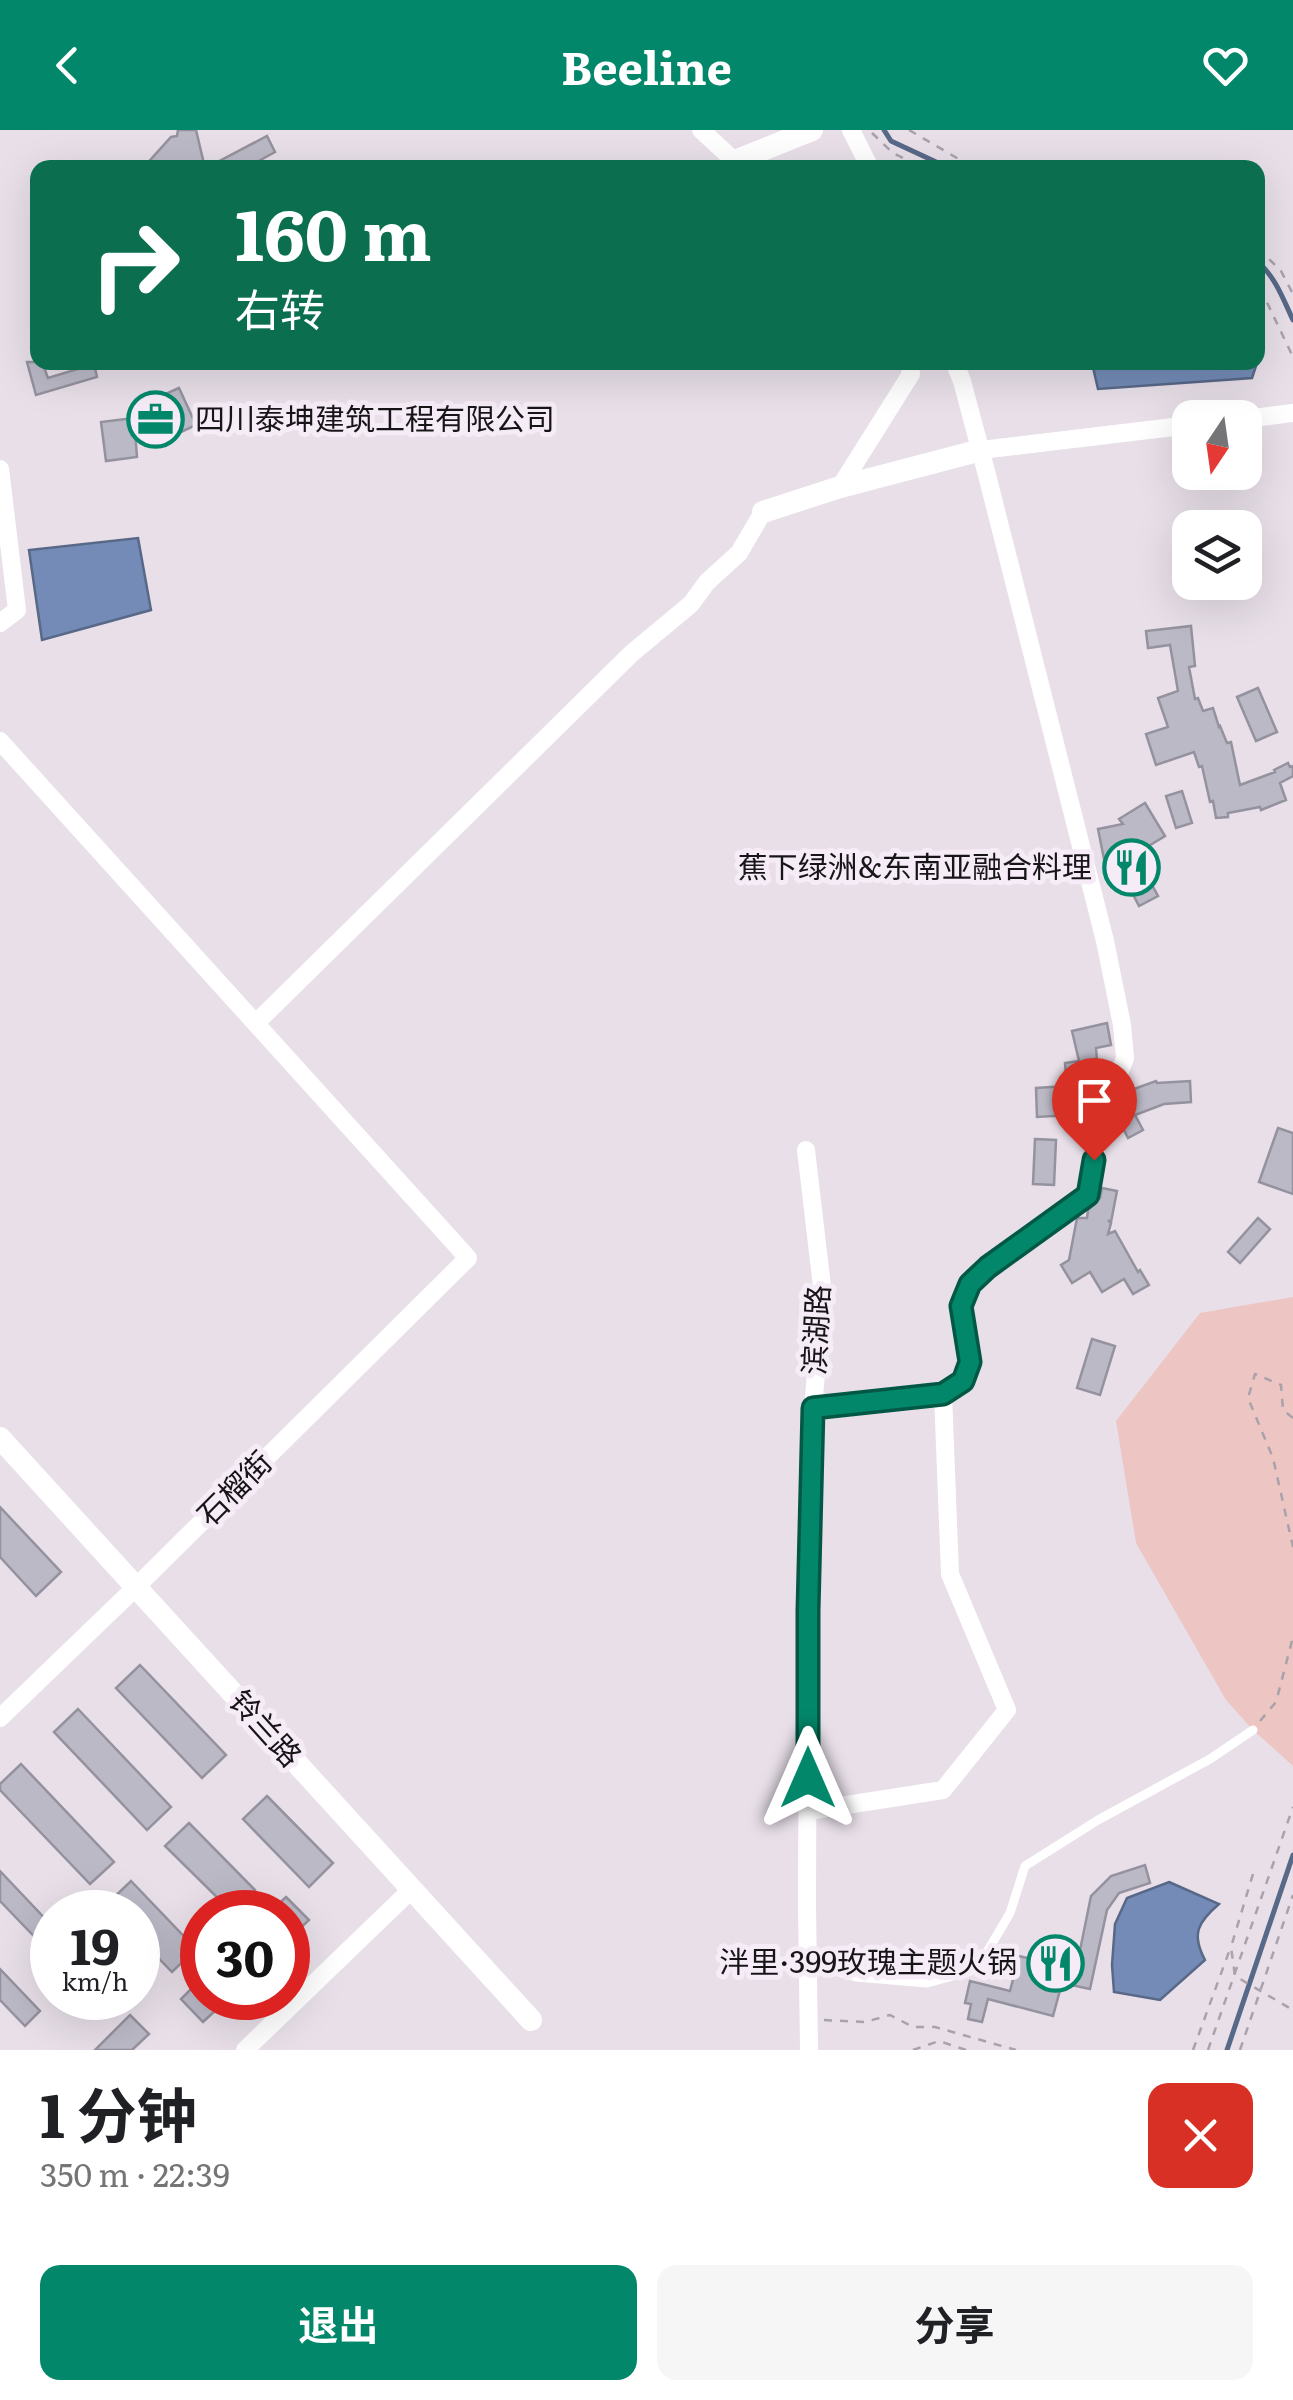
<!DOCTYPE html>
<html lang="zh">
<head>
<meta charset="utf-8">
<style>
  body { margin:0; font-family:Literata,"Noto Sans SC",serif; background:#f6f6f6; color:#202124; height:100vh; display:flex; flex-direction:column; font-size:38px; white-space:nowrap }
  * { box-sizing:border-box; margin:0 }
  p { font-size:32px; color:#757577 }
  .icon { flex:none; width:55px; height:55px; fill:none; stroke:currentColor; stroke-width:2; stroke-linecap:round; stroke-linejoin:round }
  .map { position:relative; height:1920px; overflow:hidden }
  .side { display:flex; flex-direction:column; background:#fff; flex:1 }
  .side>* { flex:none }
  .top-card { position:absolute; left:30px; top:30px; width:1235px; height:210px; border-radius:20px; box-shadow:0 10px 40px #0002; background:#0b6e4f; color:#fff; overflow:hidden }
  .needle { width:65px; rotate:193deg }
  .fabs { position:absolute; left:1172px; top:270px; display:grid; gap:20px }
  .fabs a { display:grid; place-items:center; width:90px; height:90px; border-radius:20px; background:#fff; box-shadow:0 10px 40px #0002; font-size:50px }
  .speed { position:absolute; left:30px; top:1760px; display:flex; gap:20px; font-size:50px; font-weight:700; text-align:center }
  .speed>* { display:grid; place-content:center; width:130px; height:130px; border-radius:50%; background:#fff; box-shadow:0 10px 40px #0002; line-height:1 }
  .speed small { font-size:25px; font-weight:400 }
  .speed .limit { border:15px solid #d22; background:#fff; color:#111 }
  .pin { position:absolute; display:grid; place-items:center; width:85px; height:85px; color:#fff; margin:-102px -42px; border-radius:50% 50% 50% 0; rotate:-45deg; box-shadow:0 0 10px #0007 }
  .pin .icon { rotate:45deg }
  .me { position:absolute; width:110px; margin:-55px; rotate:0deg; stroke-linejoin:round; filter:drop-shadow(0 0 8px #0008) }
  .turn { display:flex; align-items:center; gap:35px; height:210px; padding:0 40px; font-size:45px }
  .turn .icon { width:130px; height:130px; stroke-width:2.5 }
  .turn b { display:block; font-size:70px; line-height:85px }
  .round { display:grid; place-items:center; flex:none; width:105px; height:105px; border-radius:20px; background:#f6f6f6 }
  .headline { display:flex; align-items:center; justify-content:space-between; height:170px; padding:0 40px }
  h1 { font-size:60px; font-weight:700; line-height:75px }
  .action { display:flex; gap:20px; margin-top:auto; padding:20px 40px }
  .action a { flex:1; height:115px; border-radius:20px; background:#03876a; color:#fff; font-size:40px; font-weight:700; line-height:115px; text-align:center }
  .action a+a { background:#f6f6f6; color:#202124 }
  header { display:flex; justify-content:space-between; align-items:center; height:130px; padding:0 40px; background:#03876a; color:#fff; font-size:45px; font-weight:700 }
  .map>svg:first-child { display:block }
  .green { fill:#edc6c3 }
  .water { fill:#738bb6; stroke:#586887; stroke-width:2.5 }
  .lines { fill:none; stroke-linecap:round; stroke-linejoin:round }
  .stream { stroke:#586887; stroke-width:5 }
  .building { fill:#bbb9c6; stroke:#94929e; stroke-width:2.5 }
  .path { stroke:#a9a2aa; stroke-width:2.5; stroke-dasharray:8 8; stroke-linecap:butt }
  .service { stroke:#fff; stroke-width:9 }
  .minor { stroke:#fff; stroke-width:18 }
  .tertiary { stroke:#fff; stroke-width:22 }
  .route-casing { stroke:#025845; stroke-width:25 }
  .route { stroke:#03876a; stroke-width:18 }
  .labels { text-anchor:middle; stroke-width:10; stroke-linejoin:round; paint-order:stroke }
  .poi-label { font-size:30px; fill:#181518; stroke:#f6ecf7; text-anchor:end }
  .street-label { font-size:30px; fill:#181518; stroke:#f6ecf7 }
</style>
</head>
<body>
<header><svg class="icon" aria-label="back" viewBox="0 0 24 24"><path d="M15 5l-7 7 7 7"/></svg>Beeline<svg class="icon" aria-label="heart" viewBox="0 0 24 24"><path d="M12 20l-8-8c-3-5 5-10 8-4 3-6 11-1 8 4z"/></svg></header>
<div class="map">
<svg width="1293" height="1920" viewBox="0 0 1293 1920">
  <rect width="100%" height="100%" fill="#e8dfe9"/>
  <path class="green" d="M1293 1167V1636L1253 1600 1226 1570 1136 1413 1116 1291 1200 1183Z"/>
  <g class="water">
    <path d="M1092 233V232L1257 233 1252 248 1098 259Z"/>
    <path d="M138 408 151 480 42 510 29 420Z"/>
    <path d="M1169 1752 1219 1774C1198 1792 1191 1804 1205 1830L1160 1870 1114 1862 1112 1835 1115 1794 1127 1768Z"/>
  </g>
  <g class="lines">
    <g class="stream">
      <path d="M884 0 891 11 949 38"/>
      <path d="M1258 132C1276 148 1283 169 1293 190"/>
      <path d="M1227 1920 1293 1725"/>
    </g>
  </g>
  <g class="building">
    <path d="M178 0H196L205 38H143L171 7 177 6Z"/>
    <path d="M267 6 275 22 246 38H206Z"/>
    <path d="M27 232H42L48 248 94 234 97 247 36 265Z"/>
    <path d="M179 258 196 295 181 302 163 265Z"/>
    <path d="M134 288 137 327 106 331 101 292Z"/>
    <path d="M1191 496 1195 536 1189 537 1195 569 1198 568 1203 581 1213 578 1219 597 1220 596 1227 613 1231 612 1240 655 1275 642 1274 640 1288 633 1290 637 1293 636V646L1280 653 1286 670 1261 680 1260 677 1228 683V687L1216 688 1213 671 1210 672 1202 636 1199 637 1194 622 1156 635 1146 604 1168 597 1158 568 1178 561 1170 515 1148 518 1146 501Z"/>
    <path d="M1258 558 1277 602 1256 611 1237 567Z"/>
    <path d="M1182 661 1192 693 1176 698 1166 666Z"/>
    <path d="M1145 673 1165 706 1142 720 1152 735 1144 740 1158 766 1139 776 1126 751 1120 755 1104 729 1098 699 1123 694 1119 689Z"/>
    <path d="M1107 893 1111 915 1096 918 1099 954 1096 948 1097 968 1087 998H1073L1072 985 1037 987 1036 958 1067 956 1065 933 1079 931 1072 901Z"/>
    <path d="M1156 951 1157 953 1190 951 1191 972 1164 974 1135 985 1143 1000 1128 1008 1117 986 1122 974 1134 967 1131 960Z"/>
    <path d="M1278 998 1293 1003V1064L1259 1052Z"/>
    <path d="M1035 1009 1056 1010 1054 1055 1033 1054Z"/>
    <path d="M1102 1058 1117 1061 1111 1092 1108 1090 1111 1093 1108 1104 1115 1101 1138 1142 1140 1140 1149 1155 1133 1164 1124 1149 1102 1162 1090 1142 1072 1153 1061 1135 1069 1130 1077 1088H1087L1088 1080 1100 1068Z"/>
    <path d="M1258 1088 1270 1099 1240 1133 1228 1122Z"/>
    <path d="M1092 1209 1115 1216 1100 1265 1077 1258Z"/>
    <path d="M0 1377 61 1442 36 1466 0 1427Z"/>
    <path d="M140 1535 226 1625 202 1648 116 1558Z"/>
    <path d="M78 1579 171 1677 147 1700 54 1602Z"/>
    <path d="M21 1634 114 1732 90 1754 0 1660V1654Z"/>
    <path d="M267 1666 333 1733 309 1757 243 1689Z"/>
    <path d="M189 1693 255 1760 232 1782 165 1716Z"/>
    <path d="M1145 1735 1150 1753 1119 1763 1107 1780 1090 1859 1062 1853 1053 1886 988 1869 982 1892 968 1889 971 1874 965 1873 970 1851 1010 1861 1019 1826 1076 1840 1091 1766 1111 1746Z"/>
    <path d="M0 1741 52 1796V1825L0 1771Z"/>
    <path d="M131 1751 196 1819 172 1842 138 1807V1782H114L106 1775Z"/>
    <path d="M286 1767 309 1790 288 1810V1782H270Z"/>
    <path d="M0 1839 40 1881 25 1896 0 1870Z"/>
    <path d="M202 1848V1868H229L203 1892 181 1869Z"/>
    <path d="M130 1885 149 1904 132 1920H95Z"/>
  </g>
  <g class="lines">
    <g class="path">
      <path d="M909 0 974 38"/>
      <path d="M872 3 893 23 924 38"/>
      <path d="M1258 118 1281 141 1293 164"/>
      <path d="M1258 160 1263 164 1293 227"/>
      <path d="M1293 1288 1283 1280 1281 1255 1255 1244 1248 1268 1273 1328 1293 1417"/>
      <path d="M1260 1591 1276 1572 1293 1507"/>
      <path d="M1253 1744 1231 1817 1235 1846 1293 1880"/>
      <path d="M824 1890 865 1892 890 1885 913 1897H935L1016 1920"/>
      <path d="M913 1920 939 1911 966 1920"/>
      <path d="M1193 1920 1230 1819"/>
      <path d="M1208 1920 1293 1677"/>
      <path d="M1240 1920 1293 1765"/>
    </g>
    <path class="service" d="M808 1833 856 1847 927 1853 968 1842 984 1827 1010 1783 1025 1736 1098 1690 1210 1629 1253 1600"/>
    <g class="minor">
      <path d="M701 0 742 38"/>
      <path d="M851 0 870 38"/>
      <path d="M1245 289 1293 283"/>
      <path d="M981 320 1190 295"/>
      <path d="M0 339 17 480 0 493"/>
      <path d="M840 357 911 244 909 232"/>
      <path d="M0 611 468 1128 136 1457 0 1588"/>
      <path d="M256 893 632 523 691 474 707 452 739 423 763 382"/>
      <path d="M806 1020 823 1165 813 1278 808 1481 807 1775 809 1920"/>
      <path d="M813 1278 943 1264"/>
      <path d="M808 1681 943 1660 1007 1580 950 1444 943 1264 963 1251 970 1232 961 1176 970 1154 988 1137 1088 1065 1100 996 1125 928 1122 895 1105 811 987 345 962 251 954 232"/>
      <path d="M245 1920 412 1759"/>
    </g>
    <g class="tertiary">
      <path d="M735 31 812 0"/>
      <path d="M763 382 840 357 981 320"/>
      <path d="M0 1308 531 1890"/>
    </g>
  </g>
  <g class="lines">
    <defs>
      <path id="route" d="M808 1648V1481L813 1278 943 1264 963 1251 970 1232 961 1176 970 1154 988 1137 1088 1065 1094 1030"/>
    </defs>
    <use href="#route" class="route-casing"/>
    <use href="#route" class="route"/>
  </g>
  <defs>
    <symbol id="office-ring" viewBox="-11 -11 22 22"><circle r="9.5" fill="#f6ecf7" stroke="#03876a" stroke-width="1.5"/><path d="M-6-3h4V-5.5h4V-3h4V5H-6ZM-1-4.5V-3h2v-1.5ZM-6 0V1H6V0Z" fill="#03876a"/></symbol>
    <symbol id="restaurant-ring" viewBox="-11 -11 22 22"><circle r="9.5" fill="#f6ecf7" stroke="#03876a" stroke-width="1.5"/><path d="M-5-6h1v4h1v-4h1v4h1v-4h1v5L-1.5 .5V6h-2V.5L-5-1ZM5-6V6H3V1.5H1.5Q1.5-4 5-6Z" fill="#03876a"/></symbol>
  </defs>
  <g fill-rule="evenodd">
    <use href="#office-ring" x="124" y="258" width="63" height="63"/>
    <use href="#restaurant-ring" x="1100" y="706" width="63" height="63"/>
    <use href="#restaurant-ring" x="1024" y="1802" width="63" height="63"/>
  </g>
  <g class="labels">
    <g class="poi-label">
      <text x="195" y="300" text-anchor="start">四川泰坤建筑工程有限公司</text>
      <text x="1092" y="748">蕉下绿洲&amp;东南亚融合料理</text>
      <text x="1017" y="1843">泮里·399玫瑰主题火锅</text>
    </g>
    <g class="street-label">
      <text transform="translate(817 1200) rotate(-87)" y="10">滨湖路</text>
      <text transform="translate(235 1359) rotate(-45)" y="10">石榴街</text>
      <text transform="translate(265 1599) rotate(48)" y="10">铃兰路</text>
    </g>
  </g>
</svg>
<div class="fabs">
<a><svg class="needle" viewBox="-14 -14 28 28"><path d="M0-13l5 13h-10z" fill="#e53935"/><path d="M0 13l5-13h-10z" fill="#757577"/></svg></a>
<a><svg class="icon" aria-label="layers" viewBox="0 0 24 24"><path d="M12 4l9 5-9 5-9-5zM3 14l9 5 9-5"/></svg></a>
</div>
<div class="speed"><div>19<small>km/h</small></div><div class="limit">30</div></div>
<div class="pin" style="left:1094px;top:1030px;background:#d93025"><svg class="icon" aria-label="arrive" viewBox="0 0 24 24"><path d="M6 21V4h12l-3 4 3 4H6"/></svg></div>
<svg class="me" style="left:808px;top:1648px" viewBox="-20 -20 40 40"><path d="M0-17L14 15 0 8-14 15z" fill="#03876a" stroke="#fff" stroke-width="4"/></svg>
<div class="top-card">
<div class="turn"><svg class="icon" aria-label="right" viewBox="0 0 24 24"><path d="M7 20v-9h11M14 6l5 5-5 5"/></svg><div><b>160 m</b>右转</div></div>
</div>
</div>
<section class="side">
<div class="headline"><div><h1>1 分钟</h1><p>350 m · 22:39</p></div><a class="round" style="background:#d93025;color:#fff"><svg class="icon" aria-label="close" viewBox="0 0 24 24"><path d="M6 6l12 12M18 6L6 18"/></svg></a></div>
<div class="action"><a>退出</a><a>分享</a></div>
</section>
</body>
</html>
